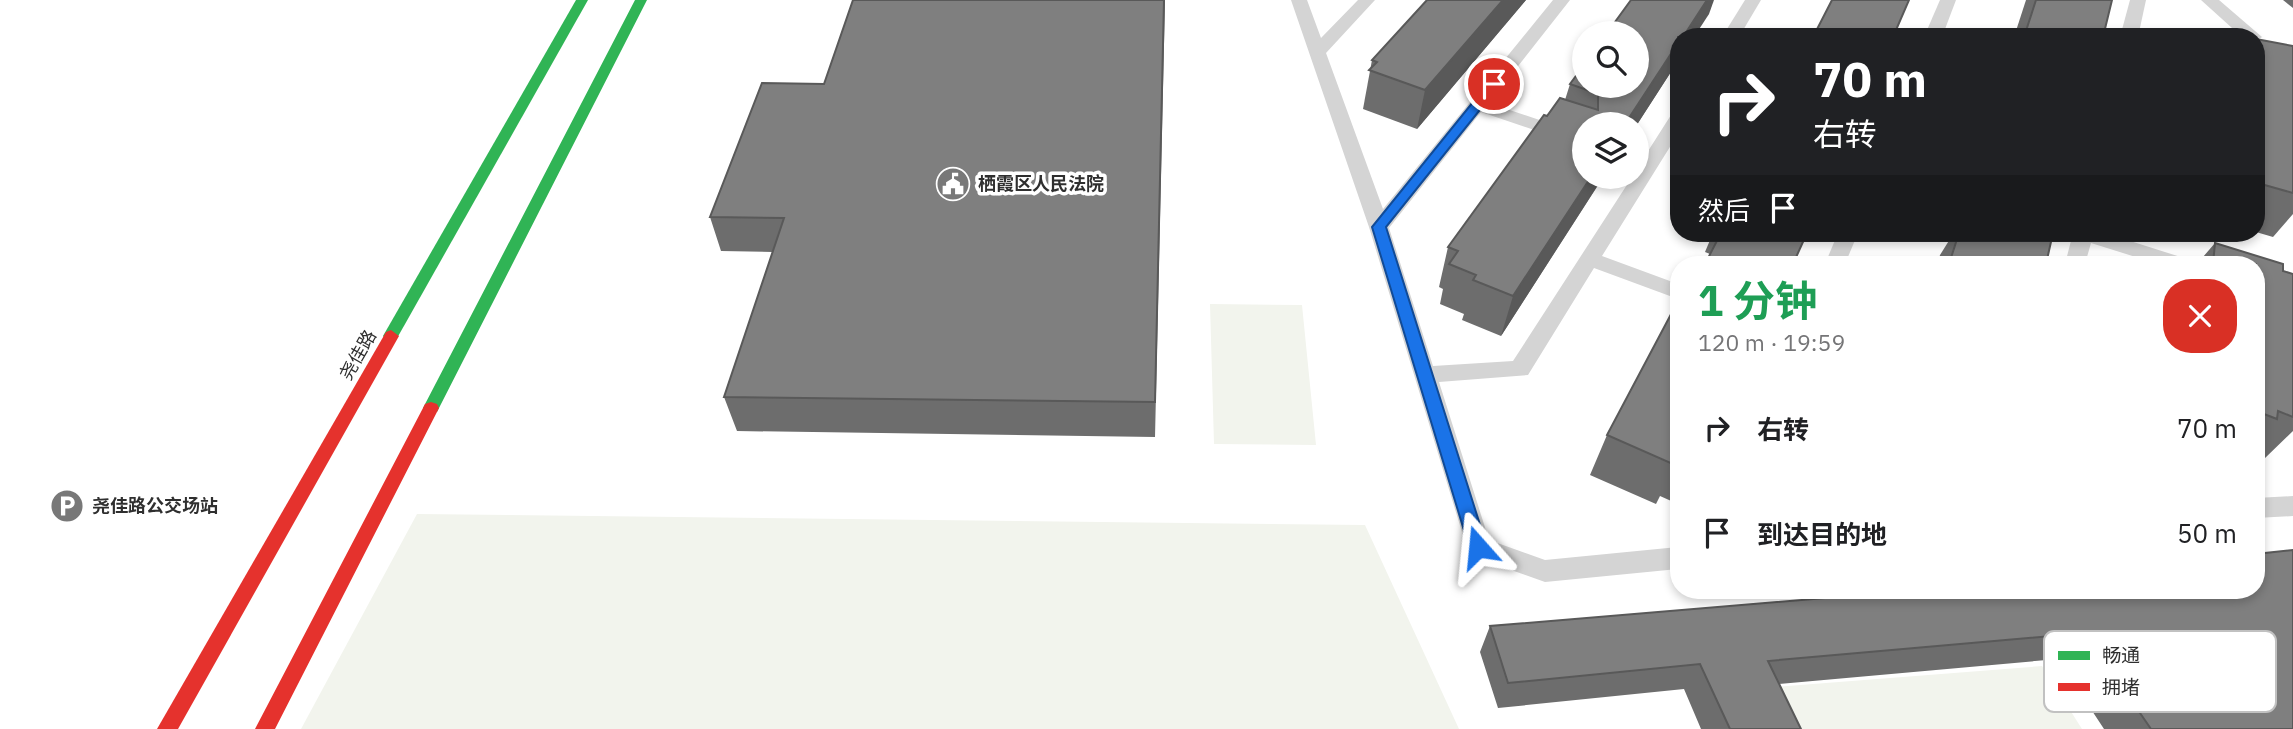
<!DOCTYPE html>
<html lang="zh">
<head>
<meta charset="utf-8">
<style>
  body { margin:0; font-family:"IBM Plex Sans","Noto Sans SC",sans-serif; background:#f2f2f2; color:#202124; height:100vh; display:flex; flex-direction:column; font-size:26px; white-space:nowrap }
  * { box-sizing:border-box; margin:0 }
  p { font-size:23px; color:#757577 }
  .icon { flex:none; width:38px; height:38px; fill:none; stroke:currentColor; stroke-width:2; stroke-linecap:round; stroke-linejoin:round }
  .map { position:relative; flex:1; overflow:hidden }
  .drawer { position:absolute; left:1670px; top:256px; width:595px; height:343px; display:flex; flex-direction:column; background:#fff; border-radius:28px; box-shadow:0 4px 10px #0003 }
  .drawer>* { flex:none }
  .top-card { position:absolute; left:1670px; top:28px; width:595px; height:214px; border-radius:28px; box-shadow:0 4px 10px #0003; background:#202124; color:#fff; overflow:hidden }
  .buttons { position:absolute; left:1572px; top:21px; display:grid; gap:14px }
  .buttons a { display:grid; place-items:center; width:77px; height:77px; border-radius:50%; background:#fff; box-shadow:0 4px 10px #0003; font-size:35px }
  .pin { position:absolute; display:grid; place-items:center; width:60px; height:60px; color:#fff; margin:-30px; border:4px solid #fff; border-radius:50%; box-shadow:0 2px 7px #0007 }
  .me { position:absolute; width:77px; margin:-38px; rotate:342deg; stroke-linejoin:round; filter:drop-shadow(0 0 5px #0008) }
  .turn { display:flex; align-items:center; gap:24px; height:147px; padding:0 28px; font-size:32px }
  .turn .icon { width:91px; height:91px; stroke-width:2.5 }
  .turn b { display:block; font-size:49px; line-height:60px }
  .then { display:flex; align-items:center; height:66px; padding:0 28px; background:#0003; gap:14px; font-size:26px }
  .round { display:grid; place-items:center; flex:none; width:74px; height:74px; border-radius:28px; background:#f2f2f2 }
  .head { display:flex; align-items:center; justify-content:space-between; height:119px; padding:0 28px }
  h1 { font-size:42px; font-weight:700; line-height:52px; color:#1e9e55 }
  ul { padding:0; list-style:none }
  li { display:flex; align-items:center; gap:21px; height:105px; padding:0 28px }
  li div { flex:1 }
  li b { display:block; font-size:26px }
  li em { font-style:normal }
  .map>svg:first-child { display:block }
  .green { fill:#f2f4ed }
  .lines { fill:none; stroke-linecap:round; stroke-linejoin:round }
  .lane { fill:#d4d4d4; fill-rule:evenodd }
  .fast { fill:#30b455; fill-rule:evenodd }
  .jam { fill:#e5322d; fill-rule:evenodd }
  .wall { fill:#6d6d6d }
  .shaded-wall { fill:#595959 }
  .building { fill:#7f7f7f; stroke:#595959; stroke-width:2 }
  .route { fill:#1a73e8; stroke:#114b97; stroke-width:2 }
  .labels { text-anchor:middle; stroke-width:7; stroke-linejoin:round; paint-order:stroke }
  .poi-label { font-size:18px; font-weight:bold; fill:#2f2f2f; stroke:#fff; text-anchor:start }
  .street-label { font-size:18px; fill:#2f2f2f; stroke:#fff }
  .key { fill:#fff; stroke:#c1c1c1; stroke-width:2 }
  .key-label { font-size:19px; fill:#2f2f2f }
</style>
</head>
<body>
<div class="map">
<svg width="2293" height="729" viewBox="0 0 2293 729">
  <rect width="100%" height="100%" fill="#fff"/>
  <g class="green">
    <path d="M1210 304 1302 305 1316 445 1214 444Z"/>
    <path d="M417 514 1365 525 1459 729H301Z"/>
    <path d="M2042 666 2082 729H1780L1761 688Z"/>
  </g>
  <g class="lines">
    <g class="lane">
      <path d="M1291 0H1307L1321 38 1358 0H1375L1326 53 1383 209 1553 0H1570L1489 103 1584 135V147L1481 112 1389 228 1433 366 1513 361 1632 177H1636V170L1671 115 1678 113V134L1602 256 1678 284V299L1594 268 1528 375 1439 382 1489 540 1545 560 1678 547V569L1545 582 1469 555 1369 227Z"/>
      <path d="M1745 0H1761L1739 37H1722Z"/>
      <path d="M1940 0H1956L1942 37H1924Z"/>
      <path d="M2130 0H2146L2138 37H2120Z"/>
      <path d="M2201 0H2219L2262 37 2256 41V37H2242Z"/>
      <path d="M1838 233H1858L1845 264H1825Z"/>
      <path d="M2073 233H2105L2187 259 2191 264H2158L2091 243 2085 264H2065Z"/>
      <path d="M2293 496V516L2256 518V498Z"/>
    </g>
    <g class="fast">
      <path d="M576 0H588L396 340H386L383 336Z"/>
      <path d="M635 0H647L439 408 437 412H425L423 408Z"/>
    </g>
    <g class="jam">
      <path d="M391 330 399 336 178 729H157L386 332Z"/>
      <path d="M431 402 437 404 439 408 275 729H255L423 408 425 404Z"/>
    </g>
  </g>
  <g class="wall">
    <path d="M1165 0 1155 437 737 431 724 397 773 252 721 251 710 217 824 84Z"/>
    <path d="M1427 0H1526L1417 129 1363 109 1372 60Z"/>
    <path d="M2026 0H2112L2103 37H2014Z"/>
    <path d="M2283 0H2293V8Z"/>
    <path d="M1709 14 1678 37V61L1501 336 1462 320 1464 314 1440 304 1443 289 1439 287 1448 247 1565 100 1570 84Z"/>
    <path d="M2256 39 2293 46V214L2273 237 2256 232Z"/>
    <path d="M1713 233H1807L1710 254 1705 252Z"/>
    <path d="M1952 233H2053L2046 264H1937L1940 255 1950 239Z"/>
    <path d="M2215 243 2283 271 2293 274V431L2263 460 2256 457V264H2197Z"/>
    <path d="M1678 301V504L1660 496 1656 504 1590 475 1607 435Z"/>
    <path d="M2293 550V729H2104L2058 659 1779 684 1801 729H1701L1684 689 1498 708 1480 652 1490 626 2256 590V554Z"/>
  </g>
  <g class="shaded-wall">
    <path d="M1503 0H1526L1417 129 1425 90Z"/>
    <path d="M1707 0H1714L1709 14 1694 37H1683Z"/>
    <path d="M1678 43V61L1636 126V124H1625Z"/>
    <path d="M1591 177H1603L1501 336 1513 296Z"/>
  </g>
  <g class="building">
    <path d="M853 0H1164L1155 402 724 397 784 218 710 217 762 83 824 84Z"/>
    <path d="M1427 0H1503L1425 90 1369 70 1377 62 1372 60Z"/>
    <path d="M1631 0H1707L1683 37H1678V43L1625 124H1584V177H1591L1513 296 1473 280 1476 275 1449 264 1458 251 1448 247 1544 115 1547 116 1560 98 1598 110V94L1570 84 1584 65V86H1636V33H1607Z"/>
    <path d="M1832 0H1909L1893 37H1813Z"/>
    <path d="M2036 0H2112L2103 37H2024Z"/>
    <path d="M2256 39 2293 46V193L2261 184V180L2256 178Z"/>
    <path d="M1721 233H1807L1793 264H1705Z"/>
    <path d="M1959 233H2053L2046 264H1949Z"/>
    <path d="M2215 243 2283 264V271L2293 274V417L2278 411 2277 419 2256 411V264H2213Z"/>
    <path d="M1678 301V458L1675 465 1607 435Z"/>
    <path d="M2293 550V729H2151L2085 633 1768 661 1801 729H1730L1700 664 1508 683 1490 626 1920 590H2256V561H2260L2256 556V554Z"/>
  </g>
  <path class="route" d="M1494 80 1501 84 1499 86 1386 227 1487 547 1478 555 1469 547 1372 227 1490 81Z"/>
  <defs>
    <symbol id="civic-disc" viewBox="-11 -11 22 22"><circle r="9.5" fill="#787878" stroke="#fff"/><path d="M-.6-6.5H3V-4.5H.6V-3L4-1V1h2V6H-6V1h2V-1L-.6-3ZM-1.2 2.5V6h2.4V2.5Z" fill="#fff"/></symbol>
    <symbol id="parking-disc" viewBox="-11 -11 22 22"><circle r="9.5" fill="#787878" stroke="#fff"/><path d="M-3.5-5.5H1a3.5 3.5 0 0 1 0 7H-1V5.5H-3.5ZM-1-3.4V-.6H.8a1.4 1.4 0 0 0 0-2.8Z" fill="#fff"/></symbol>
  </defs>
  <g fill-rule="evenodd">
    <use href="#civic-disc" x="934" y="165" width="38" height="38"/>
    <use href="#parking-disc" x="48" y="487" width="38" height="38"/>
  </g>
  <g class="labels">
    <g class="poi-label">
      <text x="978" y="190">栖霞区人民法院</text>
      <text x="92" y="512">尧佳路公交场站</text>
    </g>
    <g class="street-label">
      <text transform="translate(358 355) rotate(-60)" y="6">尧佳路</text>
    </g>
  </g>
  <rect x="2044" y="631" width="232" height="81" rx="10" class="key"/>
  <rect x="2058" y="651" width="32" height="9" fill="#30b455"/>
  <rect x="2058" y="683" width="32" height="8" fill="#e5322d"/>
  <g class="key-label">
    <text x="2102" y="662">畅通</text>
    <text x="2102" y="694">拥堵</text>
  </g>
</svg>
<div class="buttons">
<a><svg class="icon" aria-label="search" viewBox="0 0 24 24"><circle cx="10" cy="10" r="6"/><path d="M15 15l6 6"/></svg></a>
<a><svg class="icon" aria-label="layers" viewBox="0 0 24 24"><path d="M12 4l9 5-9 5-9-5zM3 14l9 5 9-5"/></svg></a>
</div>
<div class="pin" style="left:1494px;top:84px;background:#d93025"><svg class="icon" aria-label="arrive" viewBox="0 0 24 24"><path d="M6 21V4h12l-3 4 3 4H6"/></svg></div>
<svg class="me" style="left:1478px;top:547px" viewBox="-20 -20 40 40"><path d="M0-17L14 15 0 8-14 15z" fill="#1a73e8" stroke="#fff" stroke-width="4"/></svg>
<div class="top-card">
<div class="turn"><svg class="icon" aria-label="right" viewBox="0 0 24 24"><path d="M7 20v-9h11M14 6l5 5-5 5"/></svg><div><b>70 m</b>右转</div></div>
<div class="then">然后<svg class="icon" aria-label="arrive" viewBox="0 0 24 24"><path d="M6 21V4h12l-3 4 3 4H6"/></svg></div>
</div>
<section class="drawer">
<div class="head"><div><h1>1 分钟</h1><p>120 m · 19:59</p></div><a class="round" style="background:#d93025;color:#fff"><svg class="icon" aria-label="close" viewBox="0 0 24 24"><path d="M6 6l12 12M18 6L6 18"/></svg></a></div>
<ul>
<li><svg class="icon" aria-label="right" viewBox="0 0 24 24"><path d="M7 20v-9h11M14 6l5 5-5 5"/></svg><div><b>右转</b></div><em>70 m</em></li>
<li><svg class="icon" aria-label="arrive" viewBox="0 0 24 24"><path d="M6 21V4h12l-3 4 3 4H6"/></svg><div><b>到达目的地</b></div><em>50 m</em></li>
</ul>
</section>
</div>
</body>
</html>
